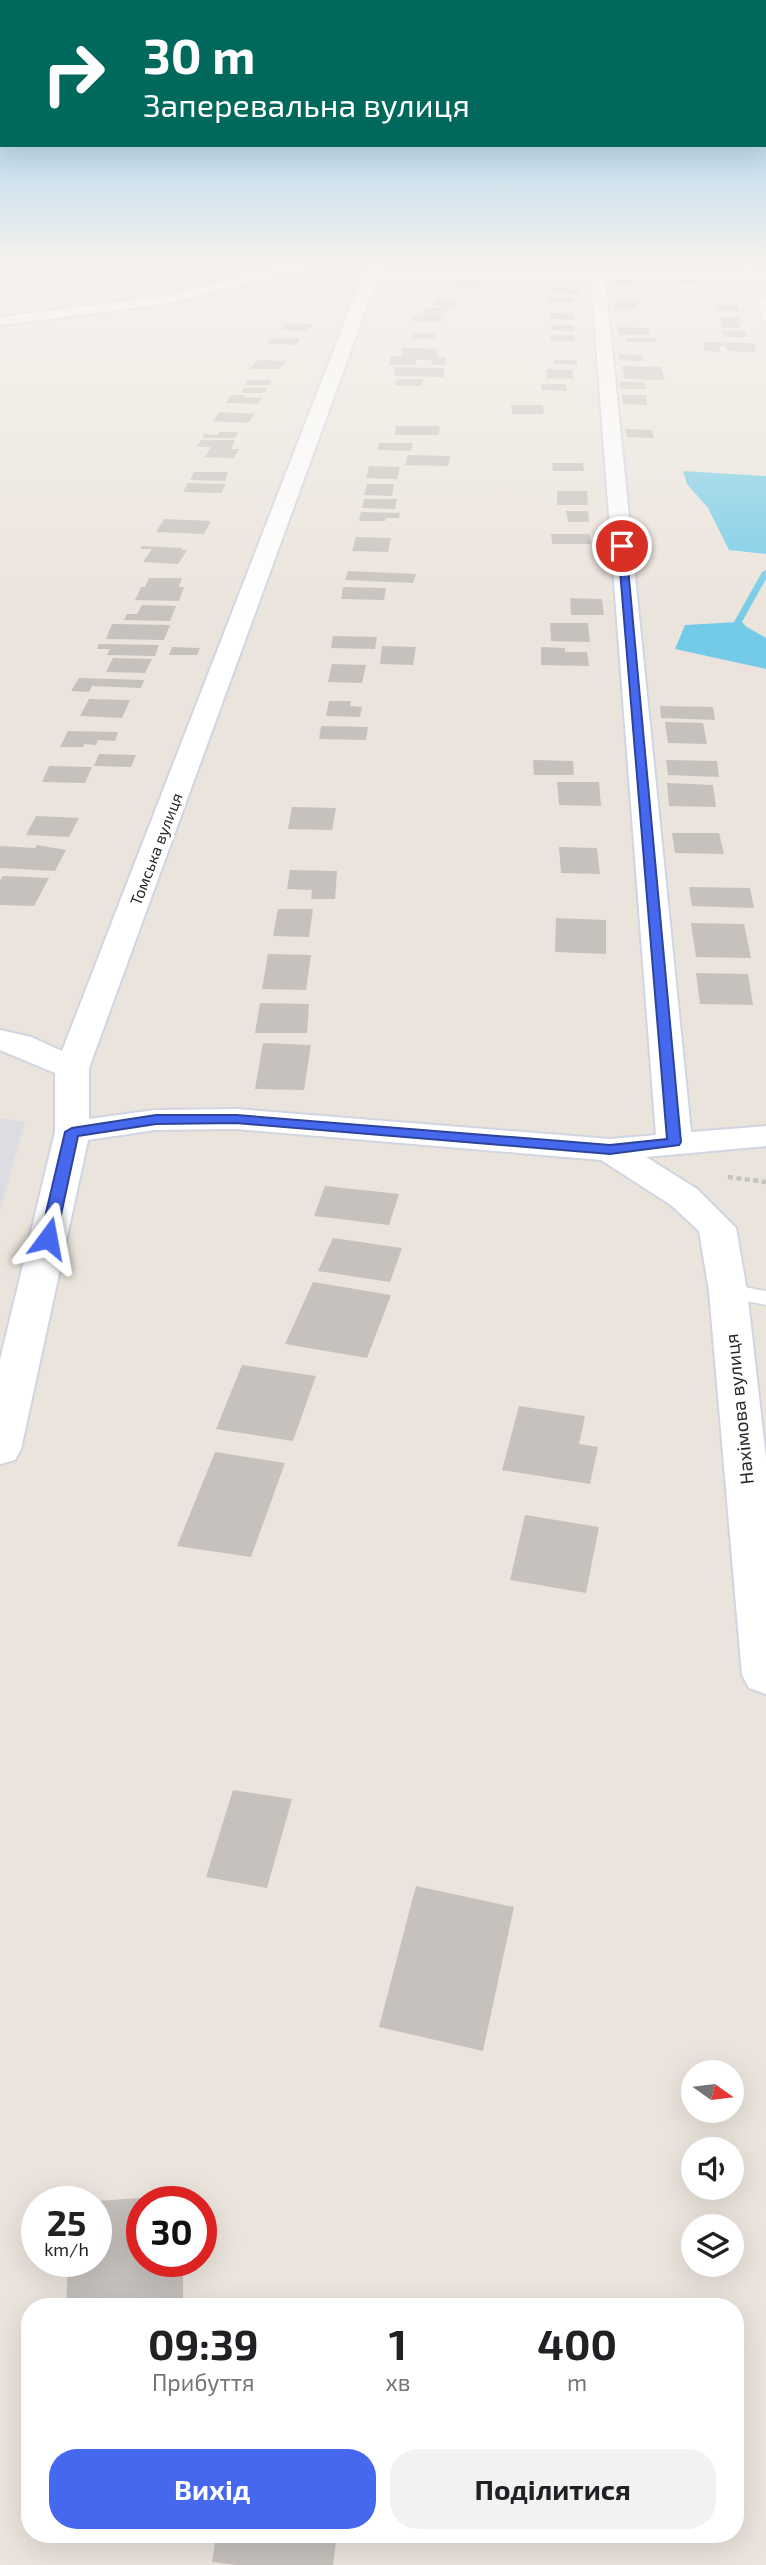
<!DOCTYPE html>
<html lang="uk">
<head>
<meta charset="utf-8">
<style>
  body { margin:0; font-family:"Exo 2",sans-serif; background:#f2f2f2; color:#202124; height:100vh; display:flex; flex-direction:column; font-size:26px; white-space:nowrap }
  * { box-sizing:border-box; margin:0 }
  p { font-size:23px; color:#757577 }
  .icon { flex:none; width:38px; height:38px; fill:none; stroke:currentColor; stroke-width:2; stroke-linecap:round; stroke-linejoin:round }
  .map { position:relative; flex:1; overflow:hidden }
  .panel { position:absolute; left:21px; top:2298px; width:723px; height:245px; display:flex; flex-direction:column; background:#fff; border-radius:28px; box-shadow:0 7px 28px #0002 }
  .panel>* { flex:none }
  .hud { position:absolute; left:0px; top:0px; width:766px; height:147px; box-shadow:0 7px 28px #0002; background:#00695c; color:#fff; overflow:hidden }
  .needle { width:46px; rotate:104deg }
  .fabs { position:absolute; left:681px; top:2060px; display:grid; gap:14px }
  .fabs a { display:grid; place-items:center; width:63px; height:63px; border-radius:50%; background:#fff; box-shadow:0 7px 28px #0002; font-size:35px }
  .speed { position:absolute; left:21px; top:2186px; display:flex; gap:14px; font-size:35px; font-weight:700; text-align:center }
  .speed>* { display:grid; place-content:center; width:91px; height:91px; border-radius:50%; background:#fff; box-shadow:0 7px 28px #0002; line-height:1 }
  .speed small { font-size:18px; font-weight:400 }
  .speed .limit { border:10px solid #d22; background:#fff; color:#111 }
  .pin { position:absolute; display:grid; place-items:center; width:60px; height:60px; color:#fff; margin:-30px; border:4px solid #fff; border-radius:50%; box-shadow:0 2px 7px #0007 }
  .me { position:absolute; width:77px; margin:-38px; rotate:13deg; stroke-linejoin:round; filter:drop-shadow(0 0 5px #0008) }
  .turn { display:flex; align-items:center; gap:24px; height:147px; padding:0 28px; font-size:32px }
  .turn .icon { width:91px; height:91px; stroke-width:2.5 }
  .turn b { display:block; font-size:49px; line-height:60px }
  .eta { display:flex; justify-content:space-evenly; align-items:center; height:119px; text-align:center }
  .eta b { font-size:42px; font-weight:700; line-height:49px }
  .button { display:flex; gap:14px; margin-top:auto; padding:14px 28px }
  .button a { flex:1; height:80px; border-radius:28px; background:#4568ef; color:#fff; font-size:28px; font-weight:700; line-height:80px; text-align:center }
  .button a+a { background:#f2f2f2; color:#202124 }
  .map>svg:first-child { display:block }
  .industrial { fill:#dedce3 }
  .water { fill:#74cbe7 }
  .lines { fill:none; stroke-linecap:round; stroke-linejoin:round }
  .stream { fill:#74cbe7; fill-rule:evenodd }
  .building { fill:#c6c1bc }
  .service-casing { stroke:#d1d5e1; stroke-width:3 }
  .minor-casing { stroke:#d1d5e1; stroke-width:4 }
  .path { stroke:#c3c3c3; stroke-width:4.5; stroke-dasharray:5 3.5; stroke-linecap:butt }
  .service { fill:#fff; fill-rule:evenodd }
  .minor { fill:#fff; fill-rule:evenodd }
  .route { fill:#4568ef; stroke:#2d449b; stroke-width:2 }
  .labels { text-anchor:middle; stroke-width:7; stroke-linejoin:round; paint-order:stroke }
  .far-street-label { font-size:16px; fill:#292929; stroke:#fff }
  .street-label { font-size:19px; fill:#292929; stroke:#fff }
</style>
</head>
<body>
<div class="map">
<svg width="766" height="2565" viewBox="0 0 766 2565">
  <rect width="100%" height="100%" fill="#ebe4dc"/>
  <path class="industrial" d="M0 1118 25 1122 0 1210Z"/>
  <g class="water">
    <path d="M683 471 766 476V554L729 550 708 508 687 484Z"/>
    <path d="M738 622 766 638V669L675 649 685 625Z"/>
  </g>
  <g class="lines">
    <path class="stream" d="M766 570V579L742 622 766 649V656L734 622 762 572Z"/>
  </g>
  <g class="building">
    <path d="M667 264H700L702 267 670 268Z"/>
    <path d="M610 278H632L634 285H612Z"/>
    <path d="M671 278H700L704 283H674Z"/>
    <path d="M456 280H480L481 286H457Z"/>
    <path d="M550 288 578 289 579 294 550 293Z"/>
    <path d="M549 297 572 298 573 303H550Z"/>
    <path d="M436 300 458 301 455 307 433 306Z"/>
    <path d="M622 301 638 302 635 309H612L615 302Z"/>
    <path d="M715 305H737L740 312 717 311Z"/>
    <path d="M424 308H448L445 314 421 313Z"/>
    <path d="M550 313H573L574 320 551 319Z"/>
    <path d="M427 314 444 315 441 322 411 321 414 316Z"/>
    <path d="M720 317H741L744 323H739L741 328H723Z"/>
    <path d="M285 323 313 324 308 331 280 330Z"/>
    <path d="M551 325H574L575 331 551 330Z"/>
    <path d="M618 327 648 328 650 335H619Z"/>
    <path d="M721 331H745L748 337H724Z"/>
    <path d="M412 333H437L436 339H411Z"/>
    <path d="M550 335H573L575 341H551Z"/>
    <path d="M271 338H300L297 345 267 344Z"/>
    <path d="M626 338H656L657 342H626Z"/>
    <path d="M703 342 754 343 756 352 727 351 726 346H719L720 352 704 351Z"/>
    <path d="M402 348 437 349V357H446L445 365H431L432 360H416L415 365H389L391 356H401Z"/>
    <path d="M619 354 643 355V361L619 360Z"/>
    <path d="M262 360 286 361 280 369H250L256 361Z"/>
    <path d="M554 360H577V365L554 364Z"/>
    <path d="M622 366 661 367 665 380 625 379Z"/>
    <path d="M395 367 444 368V377L394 376Z"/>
    <path d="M547 369 573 370V379L546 378Z"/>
    <path d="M397 379H423L421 386 395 385Z"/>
    <path d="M247 380H272L270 385H244Z"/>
    <path d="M620 382H644L646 389H621Z"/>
    <path d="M541 384H566L567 391 542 390Z"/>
    <path d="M244 388H268L265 393H242Z"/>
    <path d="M231 395H245L243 397 262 398 258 404 226 403Z"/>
    <path d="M622 395H646L647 405 623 404Z"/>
    <path d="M511 405H543L544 414H512Z"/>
    <path d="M220 412 255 414 248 423 212 421Z"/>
    <path d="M396 426H440L439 435H395Z"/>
    <path d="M625 429 652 430 654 438 627 437Z"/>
    <path d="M219 432H238L235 438H203L204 434 218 435Z"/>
    <path d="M201 440H235L231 449H239L234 458 205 457 211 447H197Z"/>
    <path d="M379 443H413L411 451 377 450Z"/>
    <path d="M408 455 450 456 448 466 405 465Z"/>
    <path d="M552 463H583L584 471H553Z"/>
    <path d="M369 466 400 467 397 479 366 478Z"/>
    <path d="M194 472H228L225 481 190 480Z"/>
    <path d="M188 483 226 484 221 493 183 492Z"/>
    <path d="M367 484H394L392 496 364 495Z"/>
    <path d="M557 491H587L588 505H557Z"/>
    <path d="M364 499H397L395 509 362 508Z"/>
    <path d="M566 511H588L589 522H568Z"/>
    <path d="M361 512 400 513 399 518H386L385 521H359Z"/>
    <path d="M164 519 211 521 204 534 156 532Z"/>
    <path d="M551 534H589L591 544H552Z"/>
    <path d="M356 537 391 538 388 552 352 551Z"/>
    <path d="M142 546 183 548 181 550H187L178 564 143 562 152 549H140Z"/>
    <path d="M348 571 416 574 413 583 345 580Z"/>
    <path d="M149 578H182L179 587H184L179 601 135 600 141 587H145Z"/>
    <path d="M343 587 386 588 384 600 341 599Z"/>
    <path d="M570 598 602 599 604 615H571Z"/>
    <path d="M142 605 176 606 170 621 124 620 127 614H137Z"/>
    <path d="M550 623H588L590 642 551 641Z"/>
    <path d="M112 624 170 625 164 640 106 639Z"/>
    <path d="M333 636 377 637 375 649 331 648Z"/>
    <path d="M99 644 159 645 155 656 107 655 110 649H97Z"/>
    <path d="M382 646 416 647 413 665 380 664Z"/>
    <path d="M172 647 200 648 197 655H169Z"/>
    <path d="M541 647 565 648V652H587L589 666 541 665Z"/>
    <path d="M113 658 152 659 145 673 106 672Z"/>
    <path d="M332 664 366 665 362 683 328 682Z"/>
    <path d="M79 678 144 680 141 688 92 686 89 692 71 691Z"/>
    <path d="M89 699 130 700 122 718 80 716Z"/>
    <path d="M329 701H351L350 706 362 707 360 717 326 716Z"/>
    <path d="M660 706 713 707 715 720 661 718Z"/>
    <path d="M665 722 703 723 707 744 668 743Z"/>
    <path d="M321 726 368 727 366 740 319 739Z"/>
    <path d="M68 731 118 732 115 741 98 740 96 745 84 744 83 747H60Z"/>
    <path d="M99 754 136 755 131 767 94 766Z"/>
    <path d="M533 760 573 761 574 775H534Z"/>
    <path d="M666 760 717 761 719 777 668 775Z"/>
    <path d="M49 766 92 767 85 783 42 782Z"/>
    <path d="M557 782H599L601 806 559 805Z"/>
    <path d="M667 783 713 785 716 807 669 806Z"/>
    <path d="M292 807 336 808 332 830 288 829Z"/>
    <path d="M36 816 79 818 69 837 26 835Z"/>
    <path d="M672 833H719L724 854 675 853Z"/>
    <path d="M37 845 66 850 55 871 0 868V846L35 848Z"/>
    <path d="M559 847 597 848 600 874 561 873Z"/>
    <path d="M290 870 337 871 335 899H311L312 890 287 889Z"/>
    <path d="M3 876 49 878 34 906 0 905V880Z"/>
    <path d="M689 887 750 888 754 908 692 906Z"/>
    <path d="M278 909H313L309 937 273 936Z"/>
    <path d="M556 918 606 920V954L555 952Z"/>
    <path d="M691 923 744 924 751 958 696 957Z"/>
    <path d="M268 954 311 955 306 990 262 989Z"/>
    <path d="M696 973 748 974 753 1005 700 1004Z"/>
    <path d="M260 1003 309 1004 307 1033H255Z"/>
    <path d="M263 1043 311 1045 304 1090 255 1089Z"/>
    <path d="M325 1186 399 1194 389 1225 314 1216Z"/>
    <path d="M333 1238 402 1248 390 1282 318 1271Z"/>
    <path d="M313 1282 391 1295 367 1358 285 1344Z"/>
    <path d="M242 1365 316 1376 293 1441 216 1429Z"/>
    <path d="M519 1406 585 1416 579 1444 598 1447 590 1484 502 1470Z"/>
    <path d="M215 1452 285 1463 251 1557 177 1546Z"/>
    <path d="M525 1515 599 1527 586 1593 510 1580Z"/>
    <path d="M233 1790 292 1799 267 1888 206 1877Z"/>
    <path d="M416 1886 514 1907 483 2051 379 2027Z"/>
    <path d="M184 2195V2202H142V2261H183V2306H66L68 2261H96V2201Z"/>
    <path d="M216 2534H337L333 2565H236L212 2562Z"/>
  </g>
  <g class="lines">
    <defs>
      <g id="service">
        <path d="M763 297H766V321L762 318 759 304Z"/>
        <path d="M728 1284 766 1291V1305L720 1296 717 1291 720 1286Z"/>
      </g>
      <g id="minor">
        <path d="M298 264H321L165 304 0 325V317L165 296Z"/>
        <path d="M367 264H381L379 271 751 269 766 272V280L751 277 605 278 691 1132 766 1126V1146L646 1157 697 1189 736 1228 747 1291 766 1458V1694L749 1688 742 1675 709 1291 699 1231 671 1205 601 1160 236 1129 155 1130 88 1140 21 1449 15 1460 0 1464V1360L55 1132V1073L0 1050V1030L31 1037 62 1051ZM591 278 656 1135 610 1139 236 1109 155 1110 89 1119V1068L377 279Z"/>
      </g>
    </defs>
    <use href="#service" class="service-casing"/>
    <use href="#minor" class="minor-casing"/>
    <path class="path" d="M728 1177 766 1182"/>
    <use href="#service" class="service"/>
    <use href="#minor" class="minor"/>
  </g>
  <linearGradient id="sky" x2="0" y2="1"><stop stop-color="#79bde8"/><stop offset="0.42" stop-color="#f6f3ef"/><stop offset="1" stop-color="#f6f3ef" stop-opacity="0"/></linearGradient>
  <rect width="766" height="623" fill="url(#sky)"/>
  <path class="route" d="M622 543 626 546 681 1142 679 1145 610 1154 236 1123 156 1124 78 1136 56 1238 53 1241H42L40 1238 65 1132 72 1128 156 1115H236L610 1145 667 1139 618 546Z"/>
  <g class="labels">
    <g class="far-street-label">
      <text transform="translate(156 849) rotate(-69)" y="6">Томська вулиця</text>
    </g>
    <g class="street-label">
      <text transform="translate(739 1409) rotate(-96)" y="7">Нахімова вулиця</text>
    </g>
  </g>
</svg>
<div class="fabs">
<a><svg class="needle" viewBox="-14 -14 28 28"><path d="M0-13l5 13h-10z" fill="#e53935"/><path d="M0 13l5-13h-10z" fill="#757577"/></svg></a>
<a><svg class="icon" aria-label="sound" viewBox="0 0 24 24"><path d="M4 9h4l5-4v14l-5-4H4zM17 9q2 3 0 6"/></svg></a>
<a><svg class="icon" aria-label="layers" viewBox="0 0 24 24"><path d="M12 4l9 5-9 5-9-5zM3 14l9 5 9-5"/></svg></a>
</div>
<div class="speed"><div>25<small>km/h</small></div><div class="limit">30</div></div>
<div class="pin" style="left:622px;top:546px;background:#d93025"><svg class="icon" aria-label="arrive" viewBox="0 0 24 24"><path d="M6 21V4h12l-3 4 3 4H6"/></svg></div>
<svg class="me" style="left:48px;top:1238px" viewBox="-20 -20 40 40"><path d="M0-17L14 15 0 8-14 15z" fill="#4568ef" stroke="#fff" stroke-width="4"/></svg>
<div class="hud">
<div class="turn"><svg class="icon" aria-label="right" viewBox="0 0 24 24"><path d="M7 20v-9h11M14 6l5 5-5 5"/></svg><div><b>30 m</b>Заперевальна вулиця</div></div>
</div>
<section class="panel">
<div class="eta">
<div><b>09:39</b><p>Прибуття</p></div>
<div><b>1</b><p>хв</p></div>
<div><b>400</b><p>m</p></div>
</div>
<div class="button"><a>Вихід</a><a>Поділитися</a></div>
</section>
</div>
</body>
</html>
